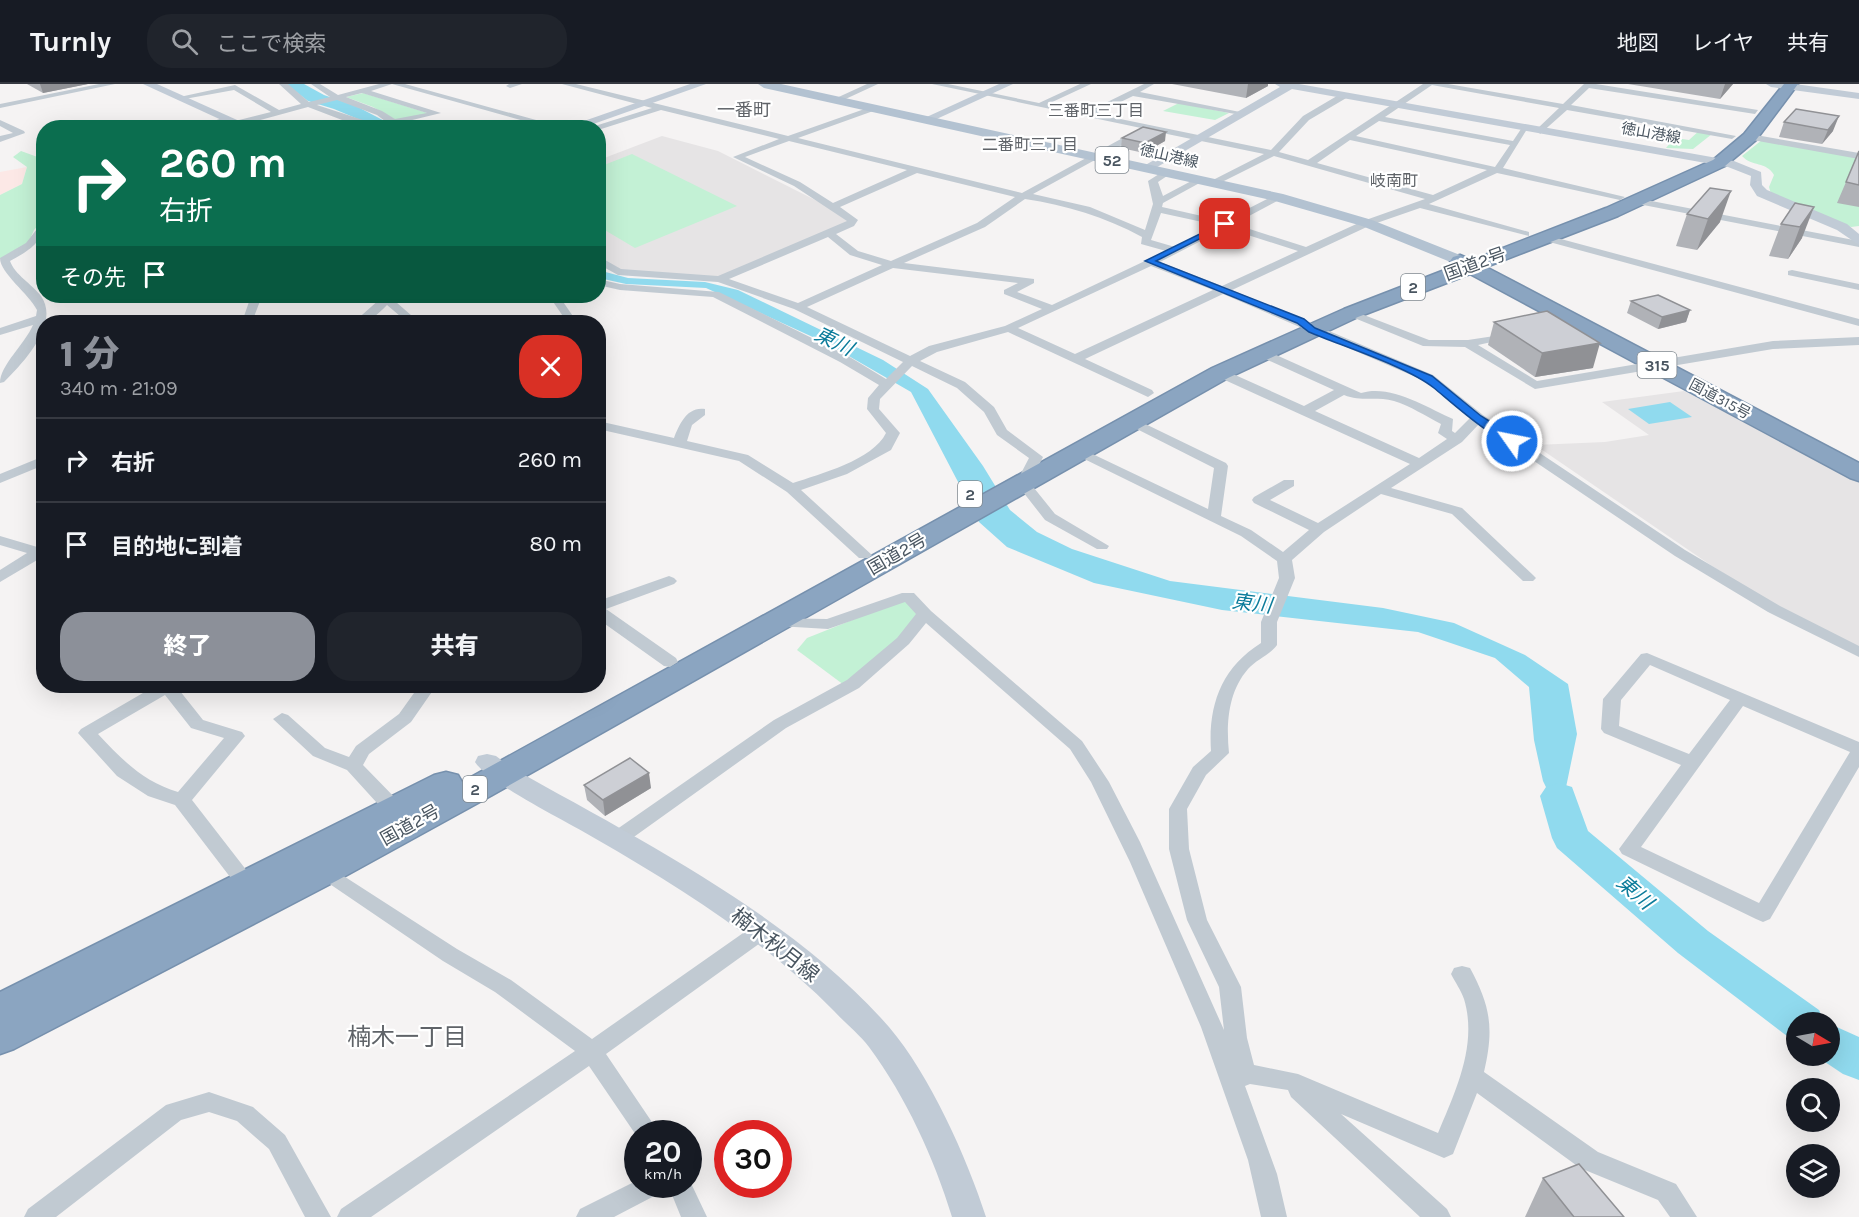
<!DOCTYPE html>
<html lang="ja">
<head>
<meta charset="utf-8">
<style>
  body { margin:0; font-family:Karla,"Noto Sans JP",sans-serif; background:#20242c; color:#f1f3f6; height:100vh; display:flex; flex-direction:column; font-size:22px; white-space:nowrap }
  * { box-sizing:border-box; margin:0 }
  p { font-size:20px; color:#9ea1a6 }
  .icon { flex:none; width:33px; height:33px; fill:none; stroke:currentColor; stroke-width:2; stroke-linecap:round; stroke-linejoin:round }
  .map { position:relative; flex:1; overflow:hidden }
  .drawer { position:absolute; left:36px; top:231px; width:570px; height:378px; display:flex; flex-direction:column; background:#171b24; border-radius:24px; box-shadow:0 6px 24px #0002 }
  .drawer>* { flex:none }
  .hud { position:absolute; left:36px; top:36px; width:570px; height:183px; border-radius:24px; box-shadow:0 6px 24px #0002; background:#0b6e4f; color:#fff; overflow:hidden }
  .needle { width:39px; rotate:100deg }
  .controls { position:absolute; left:1786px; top:928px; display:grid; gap:12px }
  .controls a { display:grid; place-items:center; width:54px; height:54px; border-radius:50%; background:#171b24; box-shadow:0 6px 24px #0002; font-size:30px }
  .speed { position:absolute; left:624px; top:1036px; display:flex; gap:12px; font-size:30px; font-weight:700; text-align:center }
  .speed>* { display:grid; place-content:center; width:78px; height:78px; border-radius:50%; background:#171b24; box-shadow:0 6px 24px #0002; line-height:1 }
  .speed small { font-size:15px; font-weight:400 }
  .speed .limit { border:9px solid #d22; background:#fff; color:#111 }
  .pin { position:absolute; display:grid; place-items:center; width:51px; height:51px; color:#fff; margin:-26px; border-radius:12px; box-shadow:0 3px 9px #0006 }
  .me { position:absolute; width:66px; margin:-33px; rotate:303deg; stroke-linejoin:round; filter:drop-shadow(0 0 4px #0008) }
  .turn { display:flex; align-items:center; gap:21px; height:126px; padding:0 24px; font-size:27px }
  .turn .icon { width:78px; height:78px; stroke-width:2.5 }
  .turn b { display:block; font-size:42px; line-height:51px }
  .then { display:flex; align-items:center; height:57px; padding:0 24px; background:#0003; gap:12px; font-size:22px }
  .round { display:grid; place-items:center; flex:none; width:63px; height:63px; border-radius:24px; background:#20242c }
  .overview { display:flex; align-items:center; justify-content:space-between; height:102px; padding:0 24px }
  h1 { font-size:36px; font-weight:800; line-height:45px; color:#8c9099 }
  .primary-button { display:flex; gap:12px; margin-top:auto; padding:12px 24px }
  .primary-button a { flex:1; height:69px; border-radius:24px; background:#8c9099; color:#fff; font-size:24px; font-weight:800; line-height:69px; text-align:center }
  .primary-button a+a { background:#20242c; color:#f1f3f6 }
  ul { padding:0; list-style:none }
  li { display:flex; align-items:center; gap:18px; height:84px; padding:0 24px; border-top:2px solid #363941 }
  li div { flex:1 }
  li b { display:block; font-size:22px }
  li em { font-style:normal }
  header { display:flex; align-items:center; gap:36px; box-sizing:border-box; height:84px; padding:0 30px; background:#171b24; border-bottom:2px solid #363941 }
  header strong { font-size:28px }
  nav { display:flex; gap:33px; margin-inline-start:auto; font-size:21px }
  .search { width:420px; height:54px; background:#20242c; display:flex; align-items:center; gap:15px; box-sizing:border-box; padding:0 21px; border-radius:24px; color:#9ea1a6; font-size:22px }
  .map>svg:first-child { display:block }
  .education { fill:#e6e4e5 }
  .medical { fill:#fce8e6 }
  .green { fill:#c3f1d5 }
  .water { fill:#90daee }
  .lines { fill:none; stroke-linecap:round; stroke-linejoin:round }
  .river { fill:#90daee; fill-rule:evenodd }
  .highway-casing { stroke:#7690ad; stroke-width:3 }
  .street { fill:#c1cad2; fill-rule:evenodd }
  .secondary { fill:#c1cbd6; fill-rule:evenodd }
  .primary { fill:#b3c2d1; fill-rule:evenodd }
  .highway { fill:#8ba5c1; fill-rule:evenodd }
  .wall { fill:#b0b2b7 }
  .shaded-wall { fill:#909195 }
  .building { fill:#cdcfd5; stroke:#909195; stroke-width:1.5 }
  .route { fill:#1a73e8; stroke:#114b97; stroke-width:1.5 }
  .labels { text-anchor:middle; stroke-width:4.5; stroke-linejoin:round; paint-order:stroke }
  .far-street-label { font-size:15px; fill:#4a5661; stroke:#fff }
  .far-neighbourhood-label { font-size:16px; fill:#5f6368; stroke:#fff }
  .shield { fill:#fff; stroke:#808990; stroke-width:1.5 }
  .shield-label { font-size:16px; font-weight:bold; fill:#4a5661 }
  .far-quarter-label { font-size:18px; fill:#5f6368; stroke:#fff }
  .street-label { font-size:18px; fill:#4a5661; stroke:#fff }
  .water-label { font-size:20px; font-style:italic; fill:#0c7c9b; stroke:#fff }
  .near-street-label { font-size:21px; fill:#4a5661; stroke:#fff }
  .near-neighbourhood-label { font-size:24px; fill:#5f6368; stroke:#fff }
</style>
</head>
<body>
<header>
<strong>Turnly</strong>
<div class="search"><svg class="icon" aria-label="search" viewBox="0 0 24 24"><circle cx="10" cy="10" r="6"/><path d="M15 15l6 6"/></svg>ここで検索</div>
<nav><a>地図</a><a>レイヤ</a><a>共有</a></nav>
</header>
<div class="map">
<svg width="1859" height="1133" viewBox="0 0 1859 1133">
  <rect width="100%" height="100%" fill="#f5f3f3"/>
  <g class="education">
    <path d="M662 52 718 67 855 136 719 195 618 188 599 175V76Z"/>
    <path d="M1684 307 1859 396V564L1778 523 1712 482 1535 361 1605 358 1649 351 1602 318Z"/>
  </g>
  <path class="medical" d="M27 83 22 100 0 111V88Z"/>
  <g class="green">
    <path d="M363 9 431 30 396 36 373 23 346 13Z"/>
    <path d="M1179 19 1229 29 1215 36 1163 27Z"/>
    <path d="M1700 46 1712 50 1693 65 1666 64 1671 58 1664 57 1669 53 1689 56Z"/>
    <path d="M1762 56 1859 74V142L1851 143 1771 110 1769 103 1774 91C1766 77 1752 83 1742 72Z"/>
    <path d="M21 67 43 75V136L34 146 27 162 0 175V111L22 100 27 83 13 73Z"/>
    <path d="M632 70 737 122 635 164 598 142 599 83Z"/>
    <path d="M905 515 920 529 901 554 844 601 797 566 807 554Z"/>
  </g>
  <g class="water">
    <path d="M286 0H304L324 11 356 22 396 43H377L334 25 308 17Z"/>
    <path d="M598 186 628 194 705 198 738 206 883 276 928 305 983 382 1010 426 1037 448 1072 465 1170 497 1383 524 1454 539 1525 571 1568 600 1577 650 1564 713 1571 754 1543 697 1534 656 1529 603 1495 574 1418 548 1222 526 1094 499 1007 463 979 438 911 308 828 260 706 204 626 200 599 194Z"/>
    <path d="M1670 318 1692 333 1649 340 1628 325Z"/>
  </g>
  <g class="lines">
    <g class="river">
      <path d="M1559 699 1572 703 1588 747 1708 847 1819 926 1825 939H1797V955L1787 952 1678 869 1557 764 1552 754 1540 712 1546 703Z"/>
      <path d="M1830 940 1859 953V996L1843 990 1816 972H1830Z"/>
    </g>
    <defs>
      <path id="highway" d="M1784 0H1798L1756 56 1725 82 1618 132 1486 183 1859 379V397L1850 394 1470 190 1358 233 1228 294 487 714 338 796 14 965 0 970V908L434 691 446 688 458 691 462 698 1212 284 1344 225 1455 182 1450 177 1453 173 1460 171 1472 176 1606 124 1713 76 1744 50Z"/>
    </defs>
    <use href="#highway" class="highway-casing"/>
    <g class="street">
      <path d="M99 0H115L0 24V20Z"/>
      <path d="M279 0H288L309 18 330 13 311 0H320L338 11 379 0H392L371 7 441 29 400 39 404 44H394L377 31 337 16 317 21 363 36 373 44H363L308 23 238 42 235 37 271 28 234 6 179 16 175 14 235 1 279 26 301 20ZM362 9 427 29 395 35 382 27 346 13Z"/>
      <path d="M392 0H405L565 44H549Z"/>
      <path d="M509 0H522L510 4 506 2Z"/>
      <path d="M562 0H576L788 52 873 22 876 26 798 54 1022 109 1141 44 932 0H948L1039 19 1080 0H1091L1048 20 1087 28 1144 0H1154L1140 8 1245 29 1241 31 1133 12 1096 30 1271 66 1303 32 1342 9H1348V13L1309 36 1279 68 1308 76 1423 0H1448L1563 20 1584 0H1596L1758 26 1755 30 1589 4 1571 21 1736 52 1732 55 1567 26 1540 50 1537 45 1559 24 1432 1 1385 33 1513 57 1523 42H1529L1503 84 1625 113 1620 116 1497 89 1429 120 1529 148V152L1420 124 1371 141 1232 206 1433 291 1483 331 1685 466 1780 522 1859 562V573L1768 528 1675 472 1479 340 1462 358 1391 404 1462 424 1533 491 1536 494 1533 497H1523L1452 430 1381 410 1324 448 1292 476 1295 494 1277 538V561C1270 571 1257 575 1248 585 1228 608 1226 640 1229 669L1206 691 1187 725 1189 765 1207 836 1241 903 1247 954 1254 981 1298 990 1438 1049C1455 1008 1478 961 1464 915 1461 906 1455 898 1451 890L1454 884 1462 882 1470 884C1491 923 1494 945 1484 988L1598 1068 1676 1100 1697 1133H1670L1658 1116 1580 1084 1477 1009 1453 1070 1444 1074 1341 1030 1447 1125 1451 1133H1420L1291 1013 1288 1006 1250 1000 1245 1002 1277 1090 1287 1133H1261L1248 1076 1201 943 1130 778 1091 698 1070 665 926 539 909 560 859 604 786 644 624 760H610L607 755 610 750 774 636 847 596 897 554 916 530 905 518 828 545 778 542 770 537 772 534 827 535 902 509H914L931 527 1082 657 1109 698 1140 758 1224 946 1219 903 1187 836 1169 765V725L1193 683 1211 667C1208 622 1221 584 1261 559V538L1279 494 1277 477 1241 452 1070 368 1077 364 1082 365 1208 425 1214 384 1123 338 1125 335H1135L1226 379 1228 382 1221 432 1251 446 1283 468 1309 446 1254 419 1252 416 1254 413 1284 396H1294V402L1270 416 1318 439 1410 380 1216 292V286H1224L1304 322 1334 306 1259 272 1257 269 1263 265 1361 309C1391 300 1426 323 1453 335L1452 347 1455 349 1470 334 1425 297 1223 210 1085 275 1152 306 1154 309 1148 313 1008 248 937 268 920 277 965 298 994 323 1007 346 1043 373 1030 399 1055 430 1109 462 1107 465H1097L1045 436 1016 399 1029 374 997 351 984 328 957 304 912 282 880 315 879 325 900 349 891 366 847 390 801 406 872 471 869 474H859L787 408 739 377 598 345V337L674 354C679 341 687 322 705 325V331L692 341 687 357 748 371 793 399C820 390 873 376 886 349L867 325 868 314 879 301 840 278 713 213 620 206 598 201V195L620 200 719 208 848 272 886 295 903 278 794 225 718 198 618 191 598 180V172L621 185 718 192 847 137 794 102 733 73 779 55 661 26 598 46 595 42 652 24ZM1379 37 1510 61 1495 83 1356 52ZM1143 45 1264 70 1211 97V101L1214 102 1274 72 1425 115 1363 137 1306 163 1234 140 1281 115V111H1275L1224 137 1162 123 1163 119 1205 96 1197 94 1163 112 1158 98 1170 90V86L1167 85 1148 97 1153 120 1145 146 1090 123 1033 110 1144 49ZM1350 56 1487 86 1433 111 1317 79ZM789 57 907 86 833 119 800 98 745 73ZM917 89 1015 113 977 139 891 177 858 167 836 150 854 142 858 136 840 123ZM1025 115C1066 121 1105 133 1142 153L1141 160 1166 167 1052 221 1017 208 1034 199V195L904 179 985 143ZM1161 129 1216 141 1175 163 1151 156ZM1226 144 1298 167 1222 202 1160 178ZM828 153 850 171 882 181 798 219 729 195ZM1151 182 1213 206 1075 270 1018 244ZM893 184 1018 199 1004 206V210L1042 225 1005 242 929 262 910 272 807 223ZM1344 311C1361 318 1376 312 1394 317 1410 322 1426 332 1441 340L1438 349 1447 355 1419 374 1315 327Z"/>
      <path d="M867 0H878L839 18 832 16Z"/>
      <path d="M228 32 231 37 209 44H194Z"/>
      <path d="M0 36 24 47 25 49 0 58V52L13 49 0 42Z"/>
      <path d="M1750 50 1859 69V75L1747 55 1746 53Z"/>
      <path d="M1636 114 1859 157V163L1633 119 1631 117Z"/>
      <path d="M44 136C44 159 28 167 10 177 15 191 32 200 41 212 60 239 25 277 4 298L0 299C0 281 25 260 33 241L0 251V244L36 232 37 226C29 210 0 189 0 174L26 159Z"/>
      <path d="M1546 151 1859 235V242L1542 156 1541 154Z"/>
      <path d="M1792 186 1859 200V206L1788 191V187Z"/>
      <path d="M251 212H262L252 238H242Z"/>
      <path d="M378 212H389L419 238H407L387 221C375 233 370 238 354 238L380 215Z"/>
      <path d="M549 212H559L577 238H567Z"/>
      <path d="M1351 226 1429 256H1468L1514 249V253L1478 261 1537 297 1773 257 1859 253V261L1773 265 1535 305 1465 263 1423 262 1347 231 1345 229Z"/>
      <path d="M44 372V381L0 399V390Z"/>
      <path d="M0 452 44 465V472L0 498V486L27 469 0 461Z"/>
      <path d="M669 492 674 494 677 497 674 500 606 525 676 574 678 578 670 583 664 582 598 535V517Z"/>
      <path d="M1647 569 1859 658V683L1770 835 1763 838 1756 835 1622 770 1619 765 1681 681 1604 649 1601 645 1603 615 1641 570ZM1650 581 1730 616 1689 670 1619 642 1621 616ZM1743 622 1850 668 1759 819 1641 763Z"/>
      <path d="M155 602H176L203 636 242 648 245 652 192 716 254 796 257 801 254 806 247 808 240 806 175 721 148 712 117 692 78 649 81 645ZM165 611 191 644 224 654 178 708C144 698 122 676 98 650Z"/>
      <path d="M419 602H436L411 638 369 670 363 681 401 720 403 725 401 730H387L347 686 313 672 273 635 282 629 288 631 325 664 349 673 356 662 399 630Z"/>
      <path d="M325 780 457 865 511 896 592 955 756 840 763 838 770 840 773 846 770 852 606 970 660 1050H638V1054L589 982 371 1133H337L341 1125 575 967 495 908 443 877 318 792 315 787 318 782Z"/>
      <path d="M209 1008 253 1023 285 1051 331 1133H305L269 1065 237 1037 209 1028 181 1036 56 1133H24L28 1125 166 1021Z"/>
      <path d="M688 1093 707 1133H681L668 1101H688Z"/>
      <path d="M638 1096V1101H663L660 1109 614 1133H576L580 1125Z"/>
    </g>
    <g class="secondary">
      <path d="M143 0H157L255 44H239Z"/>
      <path d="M690 0H706L582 44H564Z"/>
      <path d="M999 0H1013L930 38 920 36Z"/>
      <path d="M1275 0H1299L1734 77 1761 88 1762 101 1767 106 1847 140 1859 150V161L1837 146 1757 112 1750 101 1751 92 1728 83 1292 5 1152 86H1144L1142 83 1280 3Z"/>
      <path d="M1766 0H1795L1859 9V15L1771 3Z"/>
      <path d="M487 670 496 672 512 684C640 756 791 831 889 943 930 991 967 1074 986 1133H952C934 1074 906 1013 869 963 859 950 845 939 834 927 765 857 681 804 596 755 571 740 488 699 475 678L478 672Z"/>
    </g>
    <path class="primary" d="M758 0H781L1283 110 1372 136 1460 171 1462 174 1460 177H1448L1362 142 1275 117 764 4Z"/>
    <use href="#highway" class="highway"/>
  </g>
  <g class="wall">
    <path d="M27 0H88L43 9Z"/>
    <path d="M1172 0H1268V2L1246 14Z"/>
    <path d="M1628 0H1733L1720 15Z"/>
    <path d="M1784 38 1833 47 1822 60 1779 53Z"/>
    <path d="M1122 54 1165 57 1144 69 1121 64Z"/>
    <path d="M1859 67V123L1837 119 1846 98Z"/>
    <path d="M1710 104 1720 138 1697 166 1676 162 1687 130Z"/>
    <path d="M1795 119 1802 154 1788 175 1769 172 1781 140Z"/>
    <path d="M1631 217 1690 226 1686 238 1658 245 1627 229Z"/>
    <path d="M1494 238 1593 284 1535 293 1488 261Z"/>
    <path d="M584 701 651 704 605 732 587 716Z"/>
    <path d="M1543 1094 1624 1133H1525Z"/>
  </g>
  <g class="shaded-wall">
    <path d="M40 0H88L43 9Z"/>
    <path d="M1248 0H1268V2L1246 14Z"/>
    <path d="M1725 0H1733L1720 15Z"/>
    <path d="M1839 32 1833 47 1822 60 1828 46Z"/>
    <path d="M1166 48 1165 57 1144 69 1145 59Z"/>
    <path d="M1731 107 1720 138 1697 166 1708 135Z"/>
    <path d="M1814 123 1802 154 1788 175 1800 143Z"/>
    <path d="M1690 226 1686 238 1658 245 1662 233Z"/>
    <path d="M1600 259 1593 284 1535 293 1542 269Z"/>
    <path d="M649 689 651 704 605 732 603 716Z"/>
  </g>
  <g class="building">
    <path d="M1796 25 1839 32 1828 46 1784 38Z"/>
    <path d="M1143 43 1166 48 1145 59 1122 54Z"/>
    <path d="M1859 67V101L1846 98Z"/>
    <path d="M1710 104 1731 107 1708 135 1687 130Z"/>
    <path d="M1795 119 1814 123 1800 143 1781 140Z"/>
    <path d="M1658 211 1690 226 1662 233 1631 217Z"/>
    <path d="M1547 227 1600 259 1542 269 1494 238Z"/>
    <path d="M630 674 649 689 603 716 584 701Z"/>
    <path d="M1579 1080 1624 1133H1574L1543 1094Z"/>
  </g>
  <path class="route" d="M1222 139 1229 140 1156 177 1304 235 1315 244 1432 292 1481 332 1516 354V359C1499 362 1449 316 1434 304 1408 283 1342 262 1309 248L1297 239 1145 177Z"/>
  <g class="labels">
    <g class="far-street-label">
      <text transform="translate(1651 49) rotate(10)" y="5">徳山港線</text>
      <text transform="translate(1169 72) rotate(13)" y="5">徳山港線</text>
      <text transform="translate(1720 315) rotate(28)" y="5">国道315号</text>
    </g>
    <g class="far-neighbourhood-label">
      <text x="1096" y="32">三番町三丁目</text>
      <text x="1030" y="66">二番町三丁目</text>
      <text x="1394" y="102">岐南町</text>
    </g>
    <g class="shield">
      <rect x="1095.5" y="63" width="33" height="26" rx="4.5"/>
      <rect x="1401" y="190" width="24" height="26" rx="4.5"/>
      <rect x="1637.5" y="268" width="39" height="26" rx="4.5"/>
      <rect x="958" y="397" width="24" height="26" rx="4.5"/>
      <rect x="463" y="692" width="24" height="26" rx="4.5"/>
    </g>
    <g class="shield-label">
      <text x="1112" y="82">52</text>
      <text x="1413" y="209">2</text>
      <text x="1657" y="287">315</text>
      <text x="970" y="416">2</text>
      <text x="475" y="711">2</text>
    </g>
    <g class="far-quarter-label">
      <text x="744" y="32">一番町</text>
    </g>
    <g class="street-label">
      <text transform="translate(1475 180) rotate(-20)" y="6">国道2号</text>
      <text transform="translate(897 470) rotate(-30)" y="6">国道2号</text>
      <text transform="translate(410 741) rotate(-29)" y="6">国道2号</text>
    </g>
    <g class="water-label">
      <text transform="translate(834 257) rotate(26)" y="7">東川</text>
      <text transform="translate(1252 519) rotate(7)" y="7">東川</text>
      <text transform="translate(1635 808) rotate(41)" y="7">東川</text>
    </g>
    <g class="near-street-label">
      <text transform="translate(775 861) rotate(38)" y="7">楠木秋月線</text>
    </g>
    <g class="near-neighbourhood-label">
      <text x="407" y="961">楠木一丁目</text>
    </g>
  </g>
</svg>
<div class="controls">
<a><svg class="needle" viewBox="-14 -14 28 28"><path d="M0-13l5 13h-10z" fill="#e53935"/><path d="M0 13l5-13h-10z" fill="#9ea1a6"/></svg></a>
<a><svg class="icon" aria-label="search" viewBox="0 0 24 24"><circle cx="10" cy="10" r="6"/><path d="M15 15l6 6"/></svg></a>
<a><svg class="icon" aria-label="layers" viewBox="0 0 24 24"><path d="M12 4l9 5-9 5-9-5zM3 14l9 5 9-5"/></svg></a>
</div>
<div class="speed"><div>20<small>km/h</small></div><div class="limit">30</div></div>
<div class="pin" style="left:1225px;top:140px;background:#d93025"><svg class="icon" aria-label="arrive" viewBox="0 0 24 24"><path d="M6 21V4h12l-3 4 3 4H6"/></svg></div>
<svg class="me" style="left:1512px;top:357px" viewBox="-20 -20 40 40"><circle r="17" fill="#1a73e8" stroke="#fff" stroke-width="3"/><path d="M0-11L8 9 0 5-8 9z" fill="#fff"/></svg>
<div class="hud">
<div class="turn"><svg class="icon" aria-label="right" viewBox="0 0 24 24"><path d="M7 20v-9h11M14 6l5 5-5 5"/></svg><div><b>260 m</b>右折</div></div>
<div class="then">その先<svg class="icon" aria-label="arrive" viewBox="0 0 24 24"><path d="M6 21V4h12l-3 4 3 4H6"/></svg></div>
</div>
<section class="drawer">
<div class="overview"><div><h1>1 分</h1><p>340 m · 21:09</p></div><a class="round" style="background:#d93025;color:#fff"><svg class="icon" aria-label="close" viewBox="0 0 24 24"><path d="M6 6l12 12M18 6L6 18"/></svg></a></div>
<ul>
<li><svg class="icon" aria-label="right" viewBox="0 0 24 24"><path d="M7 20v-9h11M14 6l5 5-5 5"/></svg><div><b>右折</b></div><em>260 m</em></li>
<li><svg class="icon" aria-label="arrive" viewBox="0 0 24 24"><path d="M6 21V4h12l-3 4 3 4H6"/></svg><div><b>目的地に到着</b></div><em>80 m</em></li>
</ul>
<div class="primary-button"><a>終了</a><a>共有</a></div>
</section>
</div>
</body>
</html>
